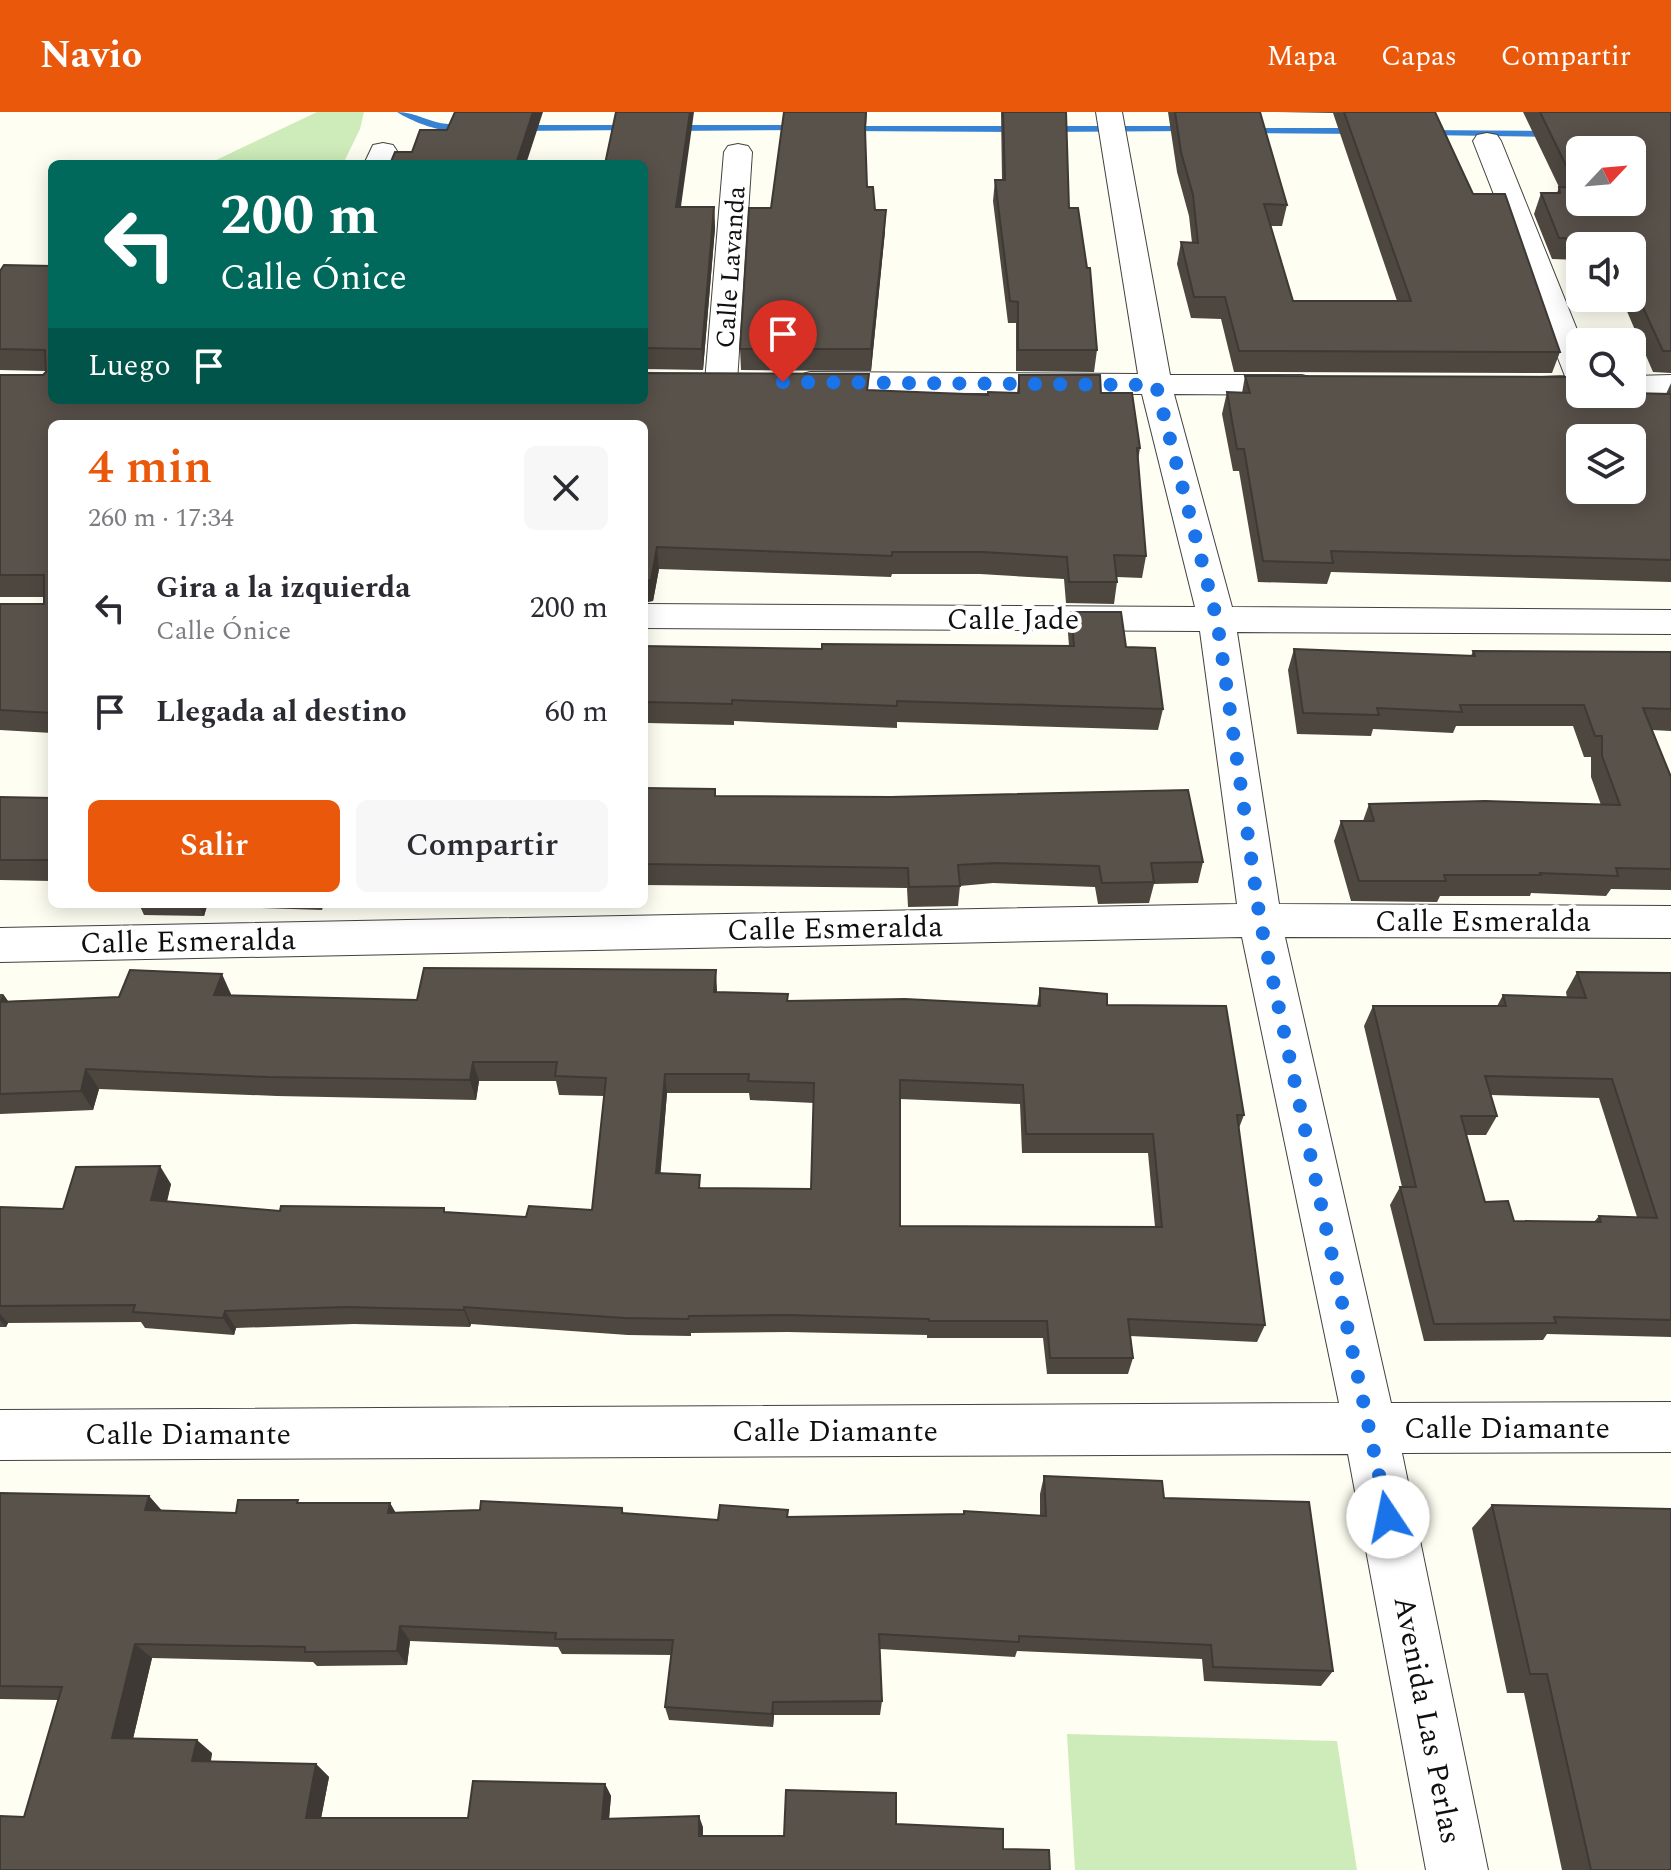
<!DOCTYPE html>
<html lang="es">
<head>
<meta charset="utf-8">
<style>
  body { margin:0; font-family:Spectral,serif; background:#f7f7f7; color:#2b2b33; height:100vh; display:flex; flex-direction:column; font-size:30px; white-space:nowrap }
  * { box-sizing:border-box; margin:0 }
  p { font-size:26px; color:#7c7c81 }
  .icon { flex:none; width:44px; height:44px; fill:none; stroke:currentColor; stroke-width:2; stroke-linecap:round; stroke-linejoin:round }
  .map { position:relative; flex:1; overflow:hidden }
  .sheet { position:absolute; left:48px; top:308px; width:600px; height:488px; display:flex; flex-direction:column; background:#fff; border-radius:12px; box-shadow:0 4px 20px #0003 }
  .sheet>* { flex:none }
  .top-card { position:absolute; left:48px; top:48px; width:600px; height:244px; border-radius:12px; box-shadow:0 4px 20px #0003; background:#00695c; color:#fff; overflow:hidden }
  .needle { width:52px; rotate:64deg }
  .fabs { position:absolute; left:1566px; top:24px; display:grid; gap:16px }
  .fabs a { display:grid; place-items:center; width:80px; height:80px; border-radius:12px; background:#fff; box-shadow:0 4px 20px #0003; font-size:40px }
  .pin { position:absolute; display:grid; place-items:center; width:68px; height:68px; color:#fff; margin:-82px -34px; border-radius:50% 50% 50% 0; rotate:-45deg; box-shadow:0 0 8px #0007 }
  .pin .icon { rotate:45deg }
  .me { position:absolute; width:88px; margin:-44px; rotate:349deg; stroke-linejoin:round; filter:drop-shadow(0 0 6px #0008) }
  .turn { display:flex; align-items:center; gap:28px; height:168px; padding:0 40px; font-size:36px }
  .turn .icon { width:104px; height:104px; stroke-width:2.5 }
  .turn b { display:block; font-size:56px; line-height:68px }
  .then { display:flex; align-items:center; height:76px; padding:0 40px; background:#0003; gap:16px; font-size:30px }
  .round { display:grid; place-items:center; flex:none; width:84px; height:84px; border-radius:12px; background:#f7f7f7 }
  .headline { display:flex; align-items:center; justify-content:space-between; height:136px; padding:0 40px }
  h1 { font-size:48px; font-weight:600; line-height:60px; color:#ea580c }
  .primary-button { display:flex; gap:16px; margin-top:auto; padding:16px 40px }
  .primary-button a { flex:1; height:92px; border-radius:12px; background:#ea580c; color:#fff; font-size:32px; font-weight:600; line-height:92px; text-align:center }
  .primary-button a+a { background:#f7f7f7; color:#2b2b33 }
  ul { padding:0; list-style:none }
  li { display:flex; align-items:center; gap:24px; height:104px; padding:0 40px }
  li div { flex:1 }
  li b { display:block; font-size:30px }
  li em { font-style:normal }
  header { display:flex; align-items:center; gap:48px; box-sizing:border-box; height:112px; padding:0 40px; background:#ea580c; color:#fff }
  header strong { font-size:38px }
  nav { display:flex; gap:44px; margin-inline-start:auto; font-size:28px }
  .map>svg:first-child { display:block }
  .green { fill:#cdecb9 }
  .lines { fill:none; stroke-linecap:round; stroke-linejoin:round }
  .stream { fill:#3882d3; fill-rule:evenodd }
  .street-casing { stroke:#424242; stroke-width:2 }
  .street { fill:#fff; fill-rule:evenodd }
  .wall { fill:#4d4740; fill-rule:evenodd }
  .shaded-wall { fill:#3e3934 }
  .building { fill:#59524b; stroke:#3e3934; stroke-width:2; fill-rule:evenodd }
  .route { stroke:#1a73e8; stroke-width:14; stroke-dasharray:0 25.2 }
  .labels { text-anchor:middle; stroke-width:8; stroke-linejoin:round; paint-order:stroke }
  .far-street-label { font-size:26px; fill:#0f0f0f; stroke:#fff }
  .street-label { font-size:30px; fill:#0f0f0f; stroke:#fff }
</style>
</head>
<body>
<header>
<strong>Navio</strong>
<nav><a>Mapa</a><a>Capas</a><a>Compartir</a></nav>
</header>
<div class="map">
<svg width="1671" height="1758" viewBox="0 0 1671 1758">
  <rect width="100%" height="100%" fill="#fffef2"/>
  <g class="green">
    <path d="M317 0H364L360 17 343 52H208Z"/>
    <path d="M1067 1622 1337 1629 1357 1758H1075Z"/>
  </g>
  <g class="lines">
    <g class="stream">
      <path d="M397 0C416 0 430 11 448 12 458 13 466 11 474 15 453 26 416 12 397 0Z"/>
      <path d="M633 13 638 16 636 18 516 19 511 16 516 13Z"/>
      <path d="M801 13 806 16 804 18 672 19 667 16 672 13Z"/>
      <path d="M841 14H1021L1026 17 1021 20 844 19 839 16Z"/>
      <path d="M1189 14 1194 17 1192 19 1044 20 1039 17 1044 14Z"/>
      <path d="M1241 16H1361L1366 19 1361 22 1244 21 1241 20Z"/>
      <path d="M1421 18 1553 19 1558 22 1553 25 1424 23 1419 20Z"/>
    </g>
    <defs>
      <g id="street">
        <path d="M1096 0H1122L1170 263H1302L1313 266 1318 273 1313 280 1302 283 1174 282 1232 495 1671 498V522L1237 520 1279 792 1671 794V826L1285 825 1391 1291 1671 1290V1340L1402 1341 1488 1758H1426L1348 1342 0 1348V1298L1339 1291 1242 825 0 850V816L1237 792 1200 519 644 516V492L1195 495 1142 282 810 280 799 277 794 270 799 263 810 260 1138 262Z"/>
        <path d="M1487 21 1497 23 1501 29 1582 230H1580V282H1586L1510 284 1499 281 1494 274 1499 267 1565 264 1473 29 1477 23Z"/>
        <path d="M383 31 393 33 397 39 392 52H364L373 33Z"/>
        <path d="M738 32 748 34 752 40 737 270 732 277 721 280 710 277 705 270 724 40 728 34Z"/>
        <path d="M1671 263V283L1626 282H1632V264Z"/>
      </g>
    </defs>
    <use href="#street" class="street-casing"/>
    <use href="#street" class="street"/>
  </g>
  <g class="wall">
    <path d="M784 0H867L865 28 867 75 875 98 885 119 871 259 741 258 740 237 771 96Z"/>
    <path d="M1001 0H1066L1069 96 1097 238 1094 260 1016 259V211H1008L993 89 995 68H1002Z"/>
    <path d="M1168 0H1260L1287 93 1282 114H1271L1293 189H1397L1333 1 1277 0H1435L1473 82 1560 240 1552 261 1234 260 1221 207 1191 206 1177 152 1181 130 1192 131 1189 104 1177 60Z"/>
    <path d="M1523 0H1671V261L1653 260 1626 197H1620L1616 186H1632V134H1580V148L1552 147 1534 102 1541 81H1557L1559 75Z"/>
    <path d="M644 52 681 95H714L715 116 703 258 644 257Z"/>
    <path d="M52 154V288L869 262 868 278 988 283 1017 281 1019 263 1101 281 1140 336 1138 349 1146 444 1142 466 1117 465V470L1114 492 1066 491 1064 467 980 462H892L891 465 659 457 653 489 644 312H52V621L0 618V492H44V485H0V263H43L46 259 0 258V159Z"/>
    <path d="M1245 264 1666 282 1671 271V470L1331 460 1327 472 1258 470 1239 359H1233L1222 302 1227 280 1242 281Z"/>
    <path d="M644 497 648 519 645 534 822 537 1069 534 1068 521 1071 500 1126 535 1163 597 1158 618 897 610V616L734 609V613L648 611 647 620H644Z"/>
    <path d="M1294 537 1471 544 1473 539 1671 540V619L1652 618 1671 665V778L1611 777 1606 784 1531 781 1530 784H1440L1437 790 1351 789 1334 729 1341 709H1363L1369 692 1601 693 1591 665V645H1584L1573 614H1456L1453 621 1373 617 1371 624 1297 622 1288 558Z"/>
    <path d="M644 676 715 677 716 684 1203 750 1198 771 1154 772 1149 791 1098 792 1095 775 993 771 960 774 958 794 908 795 907 776 644 773Z"/>
    <path d="M0 685 52 686V769L0 768Z"/>
    <path d="M139 792H324L322 798 207 794 204 804 144 803Z"/>
    <path d="M1577 860 1671 861V1225L1547 1222 1543 1228 1424 1229 1390 1093 1400 1075H1402L1364 914 1373 894H1497L1503 883 1567 886 1566 880ZM1491 983 1599 986 1637 1105 1599 1104 1594 1110 1514 1109 1485 1090 1466 1023H1486L1497 1004Z"/>
    <path d="M1040 876 1107 893 1244 1003 1239 1016 1265 1213 1257 1230 1130 1224 1133 1246 1128 1262H1047L1043 1226H927V1223L788 1220 691 1221V1224L628 1223 471 1212 470 1215 354 1212 236 1216 234 1223 145 1216 141 1210 8 1211 6 1215H0V1095L63 1097 171 1072 167 1090 280 1099 446 1100 526 1105 592 1098 604 984 559 983 556 969H479L476 988 277 984 99 977 93 998 0 1002V882H3L8 889 231 882V883L417 888 717 880 788 889 1037 894ZM667 981H749L750 988 814 991 811 1077 702 1076 660 1062ZM900 987 1020 992 1022 1041H1148L1155 1115 900 1114Z"/>
    <path d="M1044 1364 1164 1386 1333 1559 1321 1574 1204 1569 1202 1547 1017 1539 1015 1545 880 1537 882 1589 880 1603H774L773 1615 669 1608 665 1595 671 1543 562 1542 558 1535 410 1529 407 1553 317 1554 313 1550 152 1546 133 1627 212 1641 211 1649 316 1652 329 1665 321 1706H468L605 1672 611 1684 609 1707 703 1715V1724H784L896 1712 1003 1737 24 1705 58 1588 0 1587V1381L149 1384 162 1399 236 1401 300 1391H390L395 1400 622 1396 624 1402 718 1408 788 1398V1405L1040 1404V1382Z"/>
    <path d="M1492 1393 1671 1758H1562L1524 1581H1507L1472 1416Z"/>
  </g>
  <g class="shaded-wall">
    <path d="M533 0H543L526 52H516Z"/>
    <path d="M690 0H694L678 116 676 95Z"/>
    <path d="M714 95 715 116 703 258 702 237Z"/>
    <path d="M886 98 885 119 871 259V237Z"/>
    <path d="M657 435 659 457 653 489 644 491V469Z"/>
    <path d="M645 498 648 519 644 537V503Z"/>
    <path d="M646 590 648 611 647 620 644 599Z"/>
    <path d="M198 792H206L207 794 204 804Z"/>
    <path d="M716 858 717 878 716 900 714 880Z"/>
    <path d="M222 862 231 882 224 902 214 883Z"/>
    <path d="M3 882 16 901 0 890Z"/>
    <path d="M473 950 479 969 476 988 470 968Z"/>
    <path d="M86 957 99 977 93 998 81 979Z"/>
    <path d="M665 962 667 981 659 1080 656 1061Z"/>
    <path d="M160 1054 171 1072 162 1107 151 1088Z"/>
    <path d="M464 1195 471 1212 470 1215 464 1198Z"/>
    <path d="M225 1199 236 1216 234 1223 223 1206Z"/>
    <path d="M0 1202 8 1211 6 1215 0 1208Z"/>
    <path d="M149 1384 164 1401 145 1398Z"/>
    <path d="M390 1391 400 1408 388 1401Z"/>
    <path d="M400 1514 410 1529 407 1553 397 1539Z"/>
    <path d="M135 1532 152 1546 130 1639 112 1626Z"/>
    <path d="M773 1590 774 1603 773 1615 772 1602Z"/>
    <path d="M197 1628 212 1641 208 1661 192 1649Z"/>
    <path d="M316 1652 329 1665 319 1717 306 1706Z"/>
    <path d="M605 1672 611 1684 608 1718 602 1707Z"/>
    <path d="M699 1704 703 1715 702 1735 699 1724Z"/>
  </g>
  <g class="building">
    <path d="M455 0H533L516 52H390L395 40H412L420 18H447Z"/>
    <path d="M616 0H690L676 95H714L702 237 644 236V52H605Z"/>
    <path d="M784 0H866L865 17 867 75H873L875 98H886L871 237H740L749 96H771Z"/>
    <path d="M1003 0H1066L1069 96H1078L1087 156H1090L1097 238H1018V190L1010 189 995 68H1005Z"/>
    <path d="M1175 0H1260L1287 93 1264 92 1293 189H1411L1344 0H1435L1473 82H1505L1560 240 1239 239 1225 185H1194L1181 130 1198 131 1193 83 1181 40Z"/>
    <path d="M1540 0H1671V239H1663L1634 176H1632V134H1613L1611 128 1559 126 1541 81H1560L1559 75 1577 76ZM1580 38H1632V90H1580Z"/>
    <path d="M4 153 52 154V288H644V261L869 262 867 278 988 283V280L1019 281V263H1100L1101 281H1132L1140 336H1137L1146 444 1114 443 1117 470H1069L1067 445 982 440H892V444L657 435 651 468 644 469V312H52V601L0 598V492H44V463H0V263H43L46 260 45 238 0 237V159Z"/>
    <path d="M1245 264 1569 265 1573 278 1580 279V282H1632V281L1671 282V448L1331 439 1333 451 1263 449 1244 337H1237L1227 280 1250 281ZM1580 326H1632V378H1580Z"/>
    <path d="M1071 500H1121L1126 535 1155 536 1163 597 897 589V594L732 588V592L646 590 644 599V534L822 537V532L1074 534Z"/>
    <path d="M1294 537 1475 544 1473 539 1671 540V597L1643 596 1671 665V757L1616 756 1618 764 1540 761 1541 763H1444L1446 769H1359L1341 709H1374L1369 692 1485 689 1620 693 1602 644V624H1595L1584 593H1460L1462 600 1377 596 1379 603 1303 601Z"/>
    <path d="M644 676 715 677V684L891 685 1188 678 1203 750 1151 751 1154 770 1102 771 1099 754 996 751 958 753 960 774 909 775 908 756 644 752Z"/>
    <path d="M0 685 52 686V748H0Z"/>
    <path d="M424 856 716 858 714 880 788 882 787 889 905 887 1040 894V876L1107 882V893L1226 894 1244 1003H1237L1265 1213 1128 1207 1133 1246H1050L1047 1209H929V1207L787 1203 689 1204 688 1207 625 1206 464 1195V1198L346 1195 225 1199 223 1206 133 1200 135 1193 0 1194V1095L63 1097 76 1055 160 1054 151 1088 280 1099 281 1094 444 1096V1100L526 1105 529 1094 592 1098 606 966 555 964 557 950H473L470 968 268 965 86 957 81 979 0 982V890L119 885 130 858 222 862 214 883 417 888ZM665 962H749L748 969 814 971 811 1077 699 1076 700 1063 656 1061ZM900 968 1023 973 1026 1022H1153L1162 1115 900 1114Z"/>
    <path d="M1577 860 1671 861V1208L1554 1205 1556 1211 1434 1212 1400 1075H1416L1373 894H1506L1503 883 1586 886ZM1485 964 1612 967 1657 1106 1599 1104 1601 1110 1514 1109 1508 1089 1485 1090 1461 1004H1497Z"/>
    <path d="M1044 1364 1162 1369 1164 1386 1309 1390 1333 1559 1213 1555 1211 1533 1019 1524V1530L879 1522 882 1589 773 1590 772 1602 665 1595 673 1528 555 1527 556 1521 400 1514 397 1539 305 1540V1535L135 1532 112 1626 197 1628 192 1649 316 1652 306 1706H468L473 1669 605 1672 602 1707 699 1704V1724H784L786 1678 896 1681V1712L1003 1717V1737L1049 1738 1050 1758H0V1704L24 1705 62 1575 0 1574V1381L149 1384 145 1398 236 1401 238 1388H298L297 1391H390L388 1401 480 1398 481 1389 622 1396V1401L718 1408 720 1393 788 1398 787 1405 964 1402V1399L1046 1404Z"/>
    <path d="M1492 1393 1671 1397V1758H1591L1547 1562H1530Z"/>
  </g>
  <g class="lines">
    <path class="route" d="M783 270 1156 273 1217 508 1260 808 1388 1405"/>
  </g>
  <g class="labels">
    <g class="far-street-label">
      <text transform="translate(730 155) rotate(-86)" y="9">Calle Lavanda</text>
    </g>
    <g class="street-label">
      <text x="1013" y="517">Calle Jade</text>
      <text x="1483" y="819">Calle Esmeralda</text>
      <text transform="translate(835 816) rotate(-1)" y="10">Calle Esmeralda</text>
      <text transform="translate(188 829) rotate(-1)" y="10">Calle Esmeralda</text>
      <text x="1507" y="1326">Calle Diamante</text>
      <text x="835" y="1329">Calle Diamante</text>
      <text x="188" y="1332">Calle Diamante</text>
      <text transform="translate(1428 1608) rotate(79)" y="10">Avenida Las Perlas</text>
    </g>
  </g>
</svg>
<div class="fabs">
<a><svg class="needle" viewBox="-14 -14 28 28"><path d="M0-13l5 13h-10z" fill="#e53935"/><path d="M0 13l5-13h-10z" fill="#7c7c81"/></svg></a>
<a><svg class="icon" aria-label="sound" viewBox="0 0 24 24"><path d="M4 9h4l5-4v14l-5-4H4zM17 9q2 3 0 6"/></svg></a>
<a><svg class="icon" aria-label="search" viewBox="0 0 24 24"><circle cx="10" cy="10" r="6"/><path d="M15 15l6 6"/></svg></a>
<a><svg class="icon" aria-label="layers" viewBox="0 0 24 24"><path d="M12 4l9 5-9 5-9-5zM3 14l9 5 9-5"/></svg></a>
</div>
<div class="pin" style="left:783px;top:270px;background:#d93025"><svg class="icon" aria-label="arrive" viewBox="0 0 24 24"><path d="M6 21V4h12l-3 4 3 4H6"/></svg></div>
<svg class="me" style="left:1388px;top:1405px" viewBox="-20 -20 40 40"><circle r="19" fill="#fff"/><path d="M0-13L10 11 0 6-10 11z" fill="#1a73e8"/></svg>
<div class="top-card">
<div class="turn"><svg class="icon" aria-label="left" viewBox="0 0 24 24"><path d="M17 20v-9H6M10 6l-5 5 5 5"/></svg><div><b>200 m</b>Calle Ónice</div></div>
<div class="then">Luego<svg class="icon" aria-label="arrive" viewBox="0 0 24 24"><path d="M6 21V4h12l-3 4 3 4H6"/></svg></div>
</div>
<section class="sheet">
<div class="headline"><div><h1>4 min</h1><p>260 m · 17:34</p></div><a class="round"><svg class="icon" aria-label="close" viewBox="0 0 24 24"><path d="M6 6l12 12M18 6L6 18"/></svg></a></div>
<ul>
<li><svg class="icon" aria-label="left" viewBox="0 0 24 24"><path d="M17 20v-9H6M10 6l-5 5 5 5"/></svg><div><b>Gira a la izquierda</b><p>Calle Ónice</p></div><em>200 m</em></li>
<li><svg class="icon" aria-label="arrive" viewBox="0 0 24 24"><path d="M6 21V4h12l-3 4 3 4H6"/></svg><div><b>Llegada al destino</b></div><em>60 m</em></li>
</ul>
<div class="primary-button"><a>Salir</a><a>Compartir</a></div>
</section>
</div>
</body>
</html>
